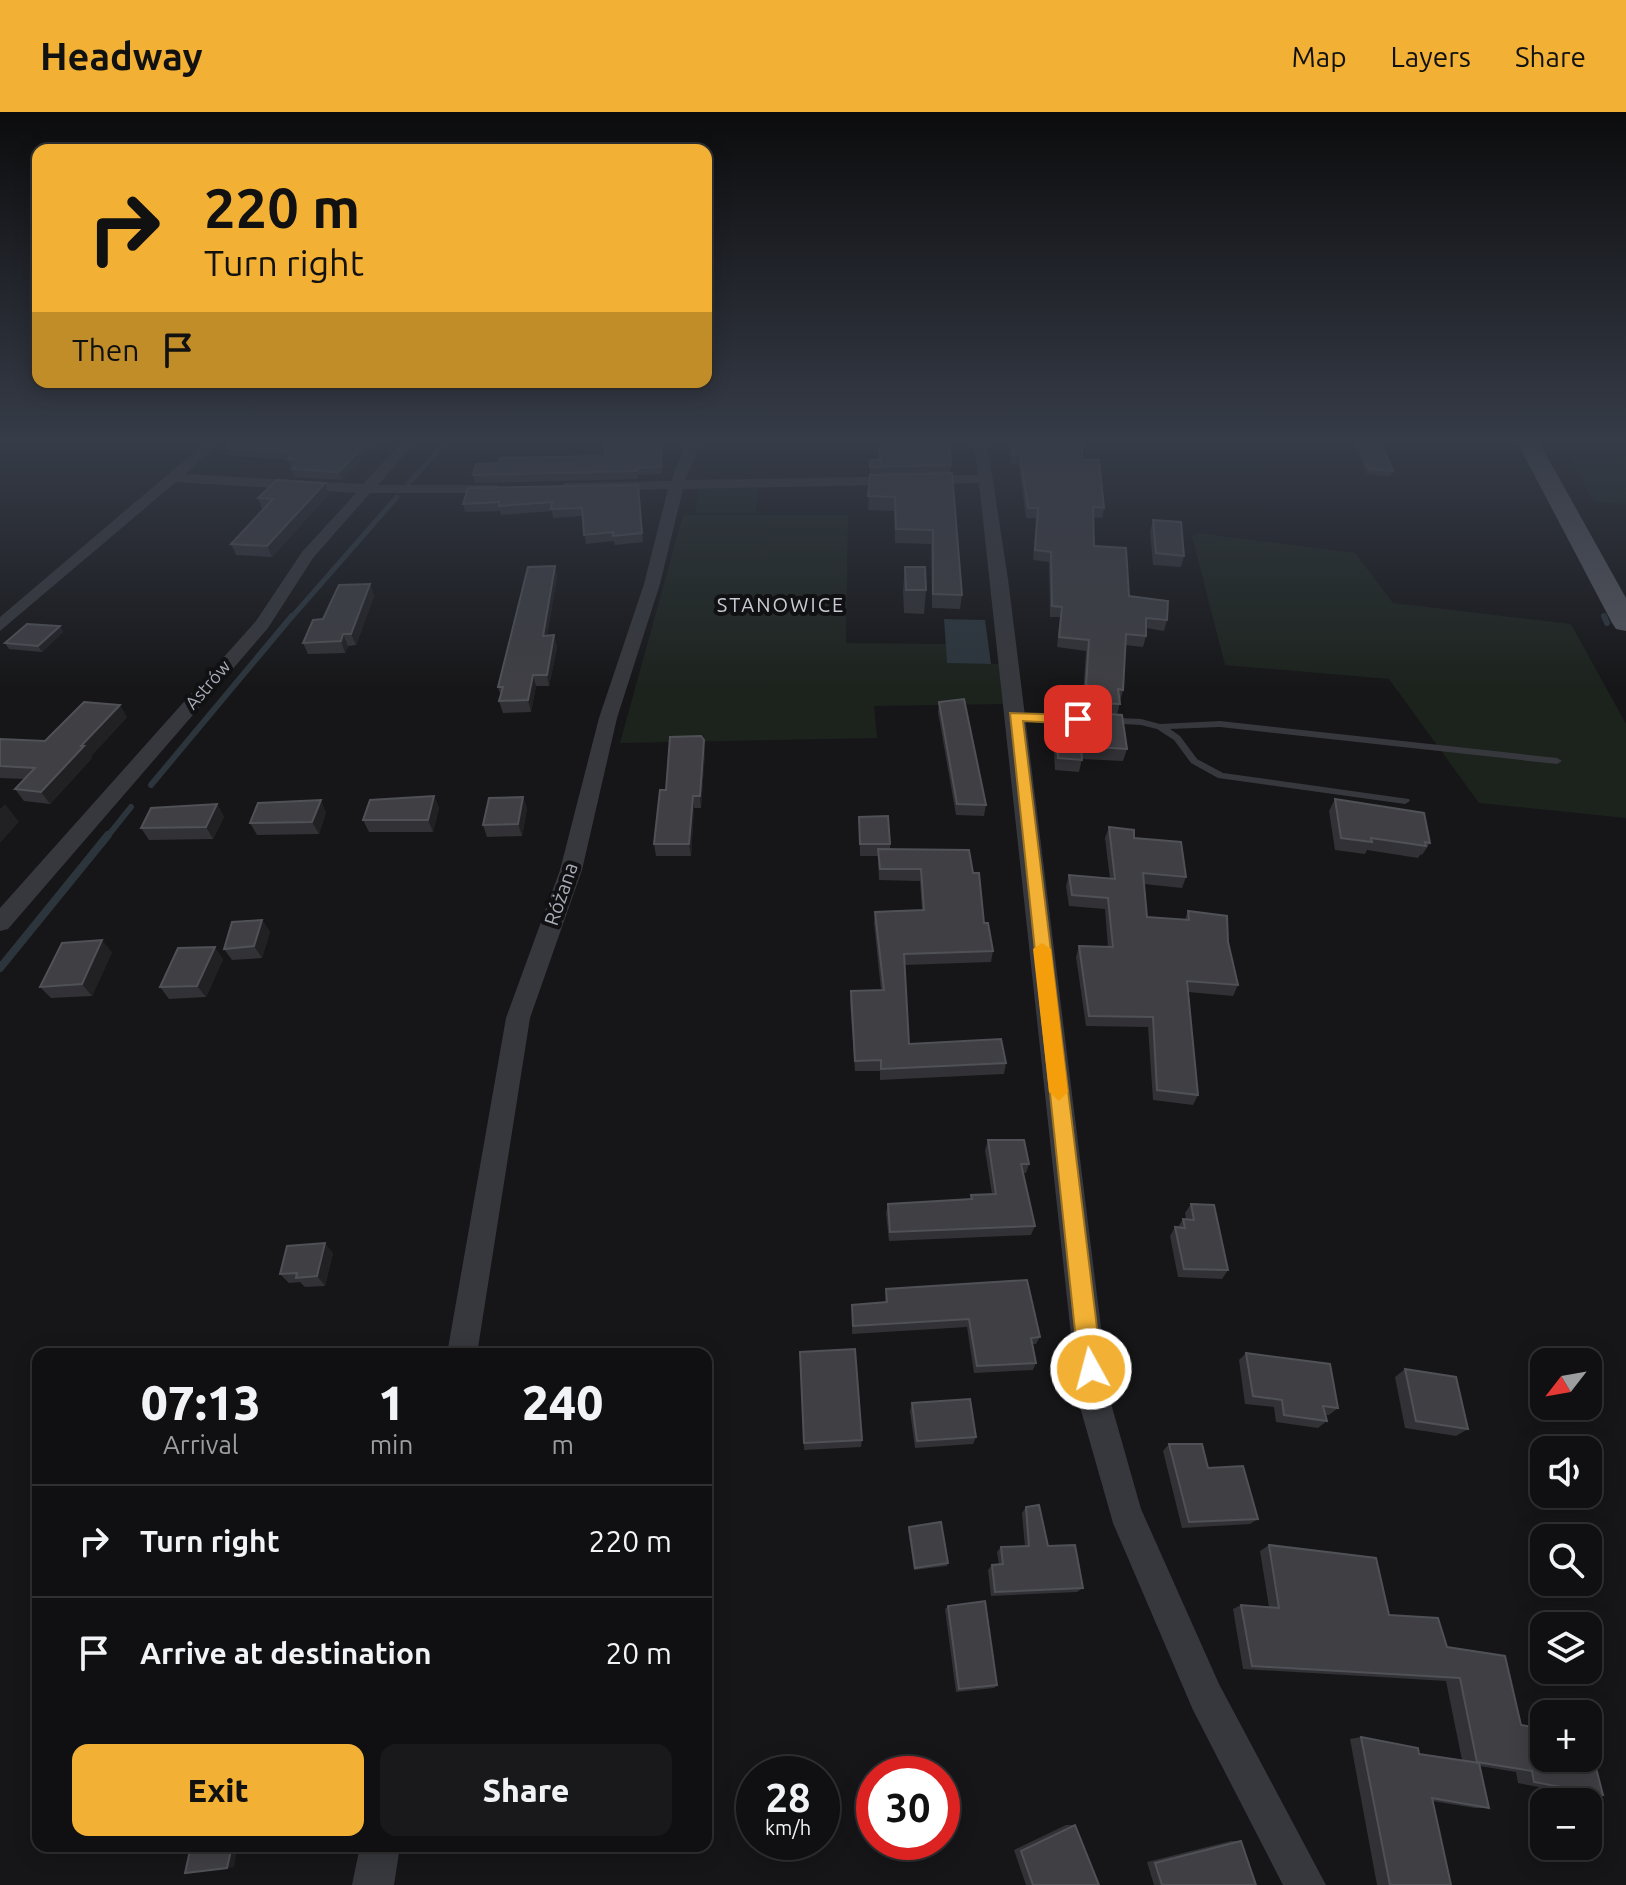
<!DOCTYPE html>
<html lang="en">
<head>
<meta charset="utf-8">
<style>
  body { margin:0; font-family:Ubuntu,sans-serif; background:#19191b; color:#f1f3f6; height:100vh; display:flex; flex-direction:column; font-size:30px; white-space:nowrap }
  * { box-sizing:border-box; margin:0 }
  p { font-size:26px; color:#9c9d9f }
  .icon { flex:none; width:44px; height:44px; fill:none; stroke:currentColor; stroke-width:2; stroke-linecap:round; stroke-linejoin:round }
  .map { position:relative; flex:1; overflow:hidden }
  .details { position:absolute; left:32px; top:1236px; width:680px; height:504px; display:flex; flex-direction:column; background:#101012; border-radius:16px; box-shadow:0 4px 20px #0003,0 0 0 2px #303032 }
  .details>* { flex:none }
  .hud { position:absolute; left:32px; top:32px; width:680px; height:244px; border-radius:16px; box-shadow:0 4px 20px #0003,0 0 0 2px #303032; background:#f2b134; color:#111; overflow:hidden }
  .needle { width:52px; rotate:239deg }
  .tools { position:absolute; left:1530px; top:1236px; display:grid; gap:16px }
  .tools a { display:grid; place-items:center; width:72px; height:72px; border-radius:16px; background:#101012; box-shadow:0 4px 20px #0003,0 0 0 2px #303032; font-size:40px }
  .speed { position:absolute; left:736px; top:1644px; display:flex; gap:16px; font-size:40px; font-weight:700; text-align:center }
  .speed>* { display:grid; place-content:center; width:104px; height:104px; border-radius:50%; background:#101012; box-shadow:0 4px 20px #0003,0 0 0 2px #303032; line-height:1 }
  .speed small { font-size:20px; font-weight:400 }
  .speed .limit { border:12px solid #d22; background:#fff; color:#111 }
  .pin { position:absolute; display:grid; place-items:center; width:68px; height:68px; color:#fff; margin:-34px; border-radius:16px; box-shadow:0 4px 12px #0006 }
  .me { position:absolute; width:88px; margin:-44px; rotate:353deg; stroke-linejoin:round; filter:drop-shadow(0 0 6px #0008) }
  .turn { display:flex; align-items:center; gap:28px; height:168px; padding:0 40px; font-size:36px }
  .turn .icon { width:104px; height:104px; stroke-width:2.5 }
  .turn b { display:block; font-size:56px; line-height:68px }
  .then { display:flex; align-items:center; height:76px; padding:0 40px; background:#0003; gap:16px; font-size:30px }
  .eta { display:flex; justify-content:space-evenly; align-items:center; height:136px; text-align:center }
  .eta b { font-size:48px; font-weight:800; line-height:56px }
  .primary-button { display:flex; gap:16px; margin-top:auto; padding:16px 40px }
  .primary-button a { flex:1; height:92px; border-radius:16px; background:#f2b134; color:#111; font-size:32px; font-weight:800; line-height:92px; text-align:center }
  .primary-button a+a { background:#19191b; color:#f1f3f6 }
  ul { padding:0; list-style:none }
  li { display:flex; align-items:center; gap:24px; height:112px; padding:0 40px; border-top:2px solid #303032 }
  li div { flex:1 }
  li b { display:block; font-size:30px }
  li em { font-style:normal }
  header { display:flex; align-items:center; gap:48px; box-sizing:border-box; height:112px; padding:0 40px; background:#f2b134; color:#111 }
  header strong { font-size:38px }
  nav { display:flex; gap:44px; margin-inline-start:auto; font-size:28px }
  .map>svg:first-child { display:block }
  .green { fill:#1c231d }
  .water { fill:#2c353c }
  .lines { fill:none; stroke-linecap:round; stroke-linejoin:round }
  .stream-far2 { stroke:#2c353c; stroke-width:5 }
  .stream-far1 { stroke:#2c353c; stroke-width:6 }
  .stream { stroke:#2c353c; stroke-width:8 }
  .service { fill:#37383d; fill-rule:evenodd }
  .minor { fill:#37383d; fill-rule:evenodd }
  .primary { fill:#53555c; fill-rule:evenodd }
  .wall { fill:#323236 }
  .shaded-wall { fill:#212124 }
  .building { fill:#3f3f44; stroke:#4f5156; stroke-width:2 }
  .route { fill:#f2b134; stroke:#9d7322; stroke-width:2 }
  .slow { fill:#f59e0b }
  .labels { text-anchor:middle; stroke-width:8; stroke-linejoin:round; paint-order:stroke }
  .far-street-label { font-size:18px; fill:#a8adb8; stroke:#111113 }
  .far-quarter-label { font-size:20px; letter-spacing:2px; fill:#c9ccd4; stroke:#111113 }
  .street-label { font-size:20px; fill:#a8adb8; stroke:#111113 }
</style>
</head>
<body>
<header>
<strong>Headway</strong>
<nav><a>Map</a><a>Layers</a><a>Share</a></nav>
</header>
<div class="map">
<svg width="1626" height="1773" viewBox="0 0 1626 1773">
  <rect width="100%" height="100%" fill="#161618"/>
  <g class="green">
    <path d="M1560 330H1626V392L1594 390Z"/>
    <path d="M758 375 756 401H695L699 376Z"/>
    <path d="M683 403H848L846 531 946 532 948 551 1000 552 1003 592 874 594 877 626 620 631Z"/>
    <path d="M1198 421 1355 441 1393 491 1571 512 1626 612V706L1479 691 1389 567 1225 553 1192 424Z"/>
  </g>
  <path class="water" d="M944 507 985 508 991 552 947 551Z"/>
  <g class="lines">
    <g class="stream-far2">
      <path d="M407 373 446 330"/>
      <path d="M291 506 397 385"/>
    </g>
    <g class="stream-far1">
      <path d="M1604 504 1607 511"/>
      <path d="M151 673 292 504"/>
      <path d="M107 725 131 695"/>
    </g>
    <path class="stream" d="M0 856 108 723"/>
    <path class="service" d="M1015 601 1141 607 1160 612 1220 609 1557 646 1562 649 1557 652 1220 615 1170 617 1180 624 1197 647 1223 661 1409 687 1410 689 1405 692 1218 666 1191 651 1174 628 1157 617 1141 613 1012 606 1010 604Z"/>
    <g class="minor">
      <path d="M206 330H221L185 362 363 372 402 330H416L378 373H497L504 377 497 381H370L313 446 268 516 8 817 0 819V796L256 509 302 440 356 381 176 370 0 519V505Z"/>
      <path d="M687 330H701L685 368 978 363 973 330H987L1008 467 1110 1288 1141 1397 1219 1572 1326 1773H1283L1193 1598 1113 1411 1078 1288 979 371 683 377 660 472 617 606 582 758 530 906 477 1242H447L506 906 560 758 599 606 644 472 668 377 566 379 559 375 566 371 671 369Z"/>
      <path d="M360 1734H400L394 1773H352Z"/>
    </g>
    <path class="primary" d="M1517 330H1539L1626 486V519L1616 517 1612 511Z"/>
  </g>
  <g class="wall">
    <path d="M235 330H378L342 368 295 365 292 357 294 355H290L288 348 284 347 231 344 227 336Z"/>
    <path d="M663 330 662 362 638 363V367L475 371 473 363 498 351 605 344Z"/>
    <path d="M896 330H949L951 353 950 361 870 362V348H879V337L897 334Z"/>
    <path d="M1009 330H1082V348L1104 396 1102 406 1093 405 1094 434 1129 484 1167 508 1164 519 1146 516V524L1143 535 1125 533 1123 578 1117 603 1127 637 1123 649 1082 647 1079 660 1055 658 1053 623 1055 611 1091 614 1094 602H1090L1089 584H1083L1086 539 1057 535 1060 505H1050L1049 450 1033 448 1036 406H1026L1019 352H1010Z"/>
    <path d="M1354 330H1381L1393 359 1390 365 1367 362Z"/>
    <path d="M952 361 962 483 960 497 932 496 931 432 895 431 894 399 868 398 870 363Z"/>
    <path d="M325 371 329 382 272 445 236 443 231 432 264 397H262L258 386Z"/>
    <path d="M639 382 643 430 615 433 614 429 586 432 582 404 553 406 552 399 501 403 500 399 465 400 463 392Z"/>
    <path d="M1153 408 1184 444 1181 455 1153 453 1150 419Z"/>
    <path d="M555 454 557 465 547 524 554 523 557 535 549 574H536L531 600 503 601 499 589 501 584 498 575Z"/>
    <path d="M905 455 926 478 924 502 904 501 903 478Z"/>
    <path d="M370 472 374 484 356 533 348 534 345 541 308 542 303 531 323 507Z"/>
    <path d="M60 514 63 520 42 540 9 537 5 531Z"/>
    <path d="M939 590 986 693 984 704 956 703 938 600Z"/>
    <path d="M127 605 91 644 92 646 50 692 24 689 15 677 25 667 0 666V627L45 629Z"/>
    <path d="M705 640 701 696H694L691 744H656L654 732 666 678Z"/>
    <path d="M434 684 439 696 433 720H369L363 708Z"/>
    <path d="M523 685 527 697 522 724 487 725 483 713Z"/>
    <path d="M1335 687 1430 731 1422 743 1421 742 1418 746 1367 738 1365 742 1335 738 1329 699Z"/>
    <path d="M217 692 224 705 213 727 149 728 141 716Z"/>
    <path d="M326 700 319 722 257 723 250 711Z"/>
    <path d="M859 705 890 732V737L973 761 984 811 993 839 991 850 904 853 909 932 1006 951 1004 962 880 968V959H855L850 890 851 879 881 878 874 811 875 800 922 798 920 769 879 768 878 744H860Z"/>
    <path d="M1109 715 1134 726 1186 765 1182 776 1144 772 1147 805 1185 807 1188 799 1228 830 1238 873 1233 884 1188 880 1198 983 1193 993 1153 988 1148 915 1086 914 1076 845 1079 834 1108 835 1105 797 1069 794 1066 774 1069 763 1110 767 1105 726Z"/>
    <path d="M262 808 270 820 262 846 232 848 224 837Z"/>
    <path d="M112 840 92 884 51 886 40 875Z"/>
    <path d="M223 847 206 885 169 887 160 875Z"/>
    <path d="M988 1028 1029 1052 1026 1061H1023L1035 1114 1031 1123 889 1129 886 1101 888 1092 970 1087 971 1083 992 1082 985 1038Z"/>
    <path d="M1191 1092 1228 1158 1222 1167 1178 1165 1170 1124 1175 1115H1178L1183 1107H1186L1185 1101Z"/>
    <path d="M333 1141 325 1174 305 1175 300 1170 289 1171 280 1162Z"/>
    <path d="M886 1177 1040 1225 1036 1232H1033L1036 1251 1033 1258 974 1261 967 1215 852 1222V1193L885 1190Z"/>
    <path d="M1246 1241 1338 1296 1329 1303H1325L1327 1309 1318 1316 1276 1310 1274 1295 1245 1292 1239 1248Z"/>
    <path d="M801 1248 862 1328 861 1335 804 1338Z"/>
    <path d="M1405 1257 1468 1317 1456 1324 1405 1316 1395 1265Z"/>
    <path d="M912 1291 976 1325 973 1332 915 1336 910 1299Z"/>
    <path d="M1169 1332 1208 1356 1258 1407 1250 1412 1182 1416 1163 1339Z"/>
    <path d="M1026 1395 1048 1434 1083 1476 1077 1480 991 1484 988 1458 992 1453 999 1452 997 1440 1001 1435H1025L1022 1401Z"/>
    <path d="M909 1415 948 1451 947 1454 914 1458 908 1418Z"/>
    <path d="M1269 1433 1447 1535 1521 1613 1603 1683 1586 1684 1518 1671 1516 1660 1480 1654 1489 1696H1475L1432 1689 1451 1773H1377L1350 1627 1361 1625 1419 1642 1462 1648 1446 1569 1243 1557 1233 1497 1241 1493 1269 1495 1260 1439Z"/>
    <path d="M948 1494 997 1573 994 1576 956 1580 945 1497Z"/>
    <path d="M1066 1713H1075L1099 1773H1026L1014 1738Z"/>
    <path d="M1231 1729H1241L1256 1773H1154L1147 1750Z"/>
  </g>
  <g class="shaded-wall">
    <path d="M368 330H378L342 368 339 360Z"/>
    <path d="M325 371 329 382 272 445 267 434Z"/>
    <path d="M555 454 557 465 545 535 543 524Z"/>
    <path d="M370 472 374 484 356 533 351 522Z"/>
    <path d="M60 514 63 520 42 540 38 534Z"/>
    <path d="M343 522 348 534 345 541 341 529Z"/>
    <path d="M554 523 557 535 549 574 547 563Z"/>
    <path d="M533 563 536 574 531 600 528 588Z"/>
    <path d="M120 593 127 605 91 644 92 646 50 692 41 680 81 634Z"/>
    <path d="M704 628 705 640 701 696 700 684Z"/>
    <path d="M434 684 439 696 433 720 428 708Z"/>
    <path d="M693 684 694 696 691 744 689 732Z"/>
    <path d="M523 685 527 697 522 724 518 712Z"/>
    <path d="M321 688 326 700 319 722 312 710Z"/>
    <path d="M5 692 19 710 0 731V697Z"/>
    <path d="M217 692 224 705 213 727 206 715Z"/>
    <path d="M262 808 270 820 262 846 254 834Z"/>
    <path d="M102 828 112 840 92 884 82 872Z"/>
    <path d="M215 835 223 847 206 885 197 874Z"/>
    <path d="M325 1131 333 1141 325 1174 317 1164Z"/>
    <path d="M232 1734H238L234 1755 227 1756Z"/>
  </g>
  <g class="building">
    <path d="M235 330H368L339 360 292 357 302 348 287 347 293 342 280 339 227 336Z"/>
    <path d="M607 330H662L661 355 637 356V359L473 363 476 352 498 351 500 346 605 344Z"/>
    <path d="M898 330H949L951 353 870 355V348H881L879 337 898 334Z"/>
    <path d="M1010 330H1082V348H1099L1104 396 1093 395 1094 434 1126 436 1129 484 1168 489 1167 508 1146 506V524L1126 522 1123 578 1118 577 1120 592 1093 591 1091 574 1086 573 1089 528 1059 525 1062 495 1052 494 1051 440 1035 438 1038 396H1028L1020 343 1012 342Z"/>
    <path d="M1358 330H1381L1393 359 1369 357Z"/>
    <path d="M952 361 962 483 933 482V418L896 417 895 385 868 384 870 363Z"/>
    <path d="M277 368 325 371 267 434 231 432 273 387 258 386Z"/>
    <path d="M638 373 642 421 613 424V420L584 423 582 396 551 397 552 390 499 394V390L463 392 468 376Z"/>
    <path d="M1153 408 1181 410 1184 444 1156 441Z"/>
    <path d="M555 454 543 524 554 523 547 563H533L528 588 499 589 503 575H498L528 455Z"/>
    <path d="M905 455H925L926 478H906Z"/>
    <path d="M370 472 351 522H343L341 529 303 531 313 508 323 507 339 473Z"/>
    <path d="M27 512 60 514 38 534 5 531Z"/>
    <path d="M964 587 986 693 957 692 939 590Z"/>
    <path d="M84 590 120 593 81 634H84L41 680 15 677 35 656 0 654V627L45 629Z"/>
    <path d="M1094 601 1122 603 1127 637 1081 634 1082 648 1058 646 1055 611 1096 614Z"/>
    <path d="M701 624 704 628 700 684H693L689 732H654L660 678H666L670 625Z"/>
    <path d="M434 684 428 708H363L370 688Z"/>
    <path d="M523 685 518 712 483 713 489 686Z"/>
    <path d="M1335 687 1424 701 1430 731 1425 730 1426 734 1371 726 1372 730 1341 726Z"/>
    <path d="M321 688 312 710 250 711 258 691Z"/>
    <path d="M217 692 206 715 141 716 151 696Z"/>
    <path d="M888 704 890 732H860L859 705Z"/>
    <path d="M1109 715 1134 718V726L1181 730 1186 765 1143 761 1147 805 1189 808 1188 799 1227 804 1228 830 1238 873 1187 869 1198 983 1157 978 1153 905 1089 904 1079 834 1113 835 1108 786 1072 783 1069 763 1115 767Z"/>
    <path d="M878 737 969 738 973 761H979L984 811H988L993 839 904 842 909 932 1001 927 1006 951 881 957V948L855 949 851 879 884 878 875 800 924 798 921 757H880Z"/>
    <path d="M262 808 254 834 224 837 232 810Z"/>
    <path d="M102 828 82 872 40 875 62 831Z"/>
    <path d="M215 835 197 874 160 875 178 836Z"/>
    <path d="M988 1028H1024L1029 1052H1021L1035 1114 890 1120 888 1092 972 1087 971 1083 996 1082Z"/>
    <path d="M1191 1092 1214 1093 1228 1158 1184 1157 1175 1115 1185 1116 1183 1107 1194 1108Z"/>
    <path d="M325 1131 317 1164 296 1166 297 1161 280 1162 287 1134Z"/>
    <path d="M1027 1168 1040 1225 1031 1226 1036 1251 977 1254 969 1207 853 1214 852 1193 887 1190 886 1177Z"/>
    <path d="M855 1237 862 1328 804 1331 800 1240Z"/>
    <path d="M1246 1241 1330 1252 1338 1296 1323 1294 1327 1309 1284 1303 1282 1288 1253 1284Z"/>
    <path d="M1405 1257 1456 1265 1468 1317 1416 1309Z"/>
    <path d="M970 1287 976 1325 917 1329 912 1291Z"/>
    <path d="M1169 1332H1202L1208 1356 1243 1354 1258 1407 1189 1410Z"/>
    <path d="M1039 1393 1048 1434 1075 1433 1083 1476 995 1480 992 1453 1003 1452 1001 1435 1029 1434 1026 1395Z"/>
    <path d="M941 1410 948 1451 915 1456 909 1415Z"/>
    <path d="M1269 1433 1376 1446 1389 1503 1438 1506 1447 1535 1505 1544 1521 1613 1544 1617V1646H1588V1625L1603 1683 1534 1670 1532 1659 1477 1650 1460 1566 1252 1554 1241 1493 1279 1496Z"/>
    <path d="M985 1489 997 1573 959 1577 948 1494Z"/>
    <path d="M1361 1625 1418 1636 1419 1642 1479 1651 1489 1696 1432 1686 1451 1773H1390Z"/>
    <path d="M1075 1713 1099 1773H1033L1021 1739Z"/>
    <path d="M1241 1729 1256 1773H1162L1155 1751Z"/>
    <path d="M191 1734H232L227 1756 185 1761Z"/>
  </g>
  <linearGradient id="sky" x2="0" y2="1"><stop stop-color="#0c0c0d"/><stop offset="0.57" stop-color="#363c48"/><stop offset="1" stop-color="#363c48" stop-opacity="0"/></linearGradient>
  <rect width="1626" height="578" fill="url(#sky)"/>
  <path class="route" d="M1010 601 1078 603 1085 607 1078 612 1023 609 1102 1257 1099 1265 1091 1269 1082 1265 1079 1257Z"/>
  <path class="slow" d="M1042 831 1051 837 1068 980 1059 989 1049 980 1033 837Z"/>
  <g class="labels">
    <g class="far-street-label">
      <text transform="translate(208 573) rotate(-49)" y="6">Astrów</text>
    </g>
    <g class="far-quarter-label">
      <text x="781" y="500">STANOWICE</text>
    </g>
    <g class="street-label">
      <text transform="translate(561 782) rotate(-71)" y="7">Różana</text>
    </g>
  </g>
</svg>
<div class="tools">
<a><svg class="needle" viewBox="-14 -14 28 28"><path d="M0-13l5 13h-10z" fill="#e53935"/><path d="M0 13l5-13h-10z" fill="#9c9d9f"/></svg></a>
<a><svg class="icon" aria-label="sound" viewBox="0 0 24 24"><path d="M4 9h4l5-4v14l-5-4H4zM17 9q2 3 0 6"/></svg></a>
<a><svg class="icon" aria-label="search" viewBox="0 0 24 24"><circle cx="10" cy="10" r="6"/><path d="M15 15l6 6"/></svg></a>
<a><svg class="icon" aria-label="layers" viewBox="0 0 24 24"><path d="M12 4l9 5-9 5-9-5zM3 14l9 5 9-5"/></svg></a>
<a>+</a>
<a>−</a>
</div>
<div class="speed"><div>28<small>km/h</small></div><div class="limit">30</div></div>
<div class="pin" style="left:1078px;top:607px;background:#d93025"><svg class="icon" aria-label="arrive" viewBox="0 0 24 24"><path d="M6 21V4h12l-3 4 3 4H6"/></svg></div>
<svg class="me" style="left:1091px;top:1257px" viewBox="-20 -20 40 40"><circle r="17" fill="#f2b134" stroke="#fff" stroke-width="3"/><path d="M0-11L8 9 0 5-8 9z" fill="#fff"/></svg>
<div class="hud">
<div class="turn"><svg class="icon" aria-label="right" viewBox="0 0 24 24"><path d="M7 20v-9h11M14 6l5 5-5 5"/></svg><div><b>220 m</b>Turn right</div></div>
<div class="then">Then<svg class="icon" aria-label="arrive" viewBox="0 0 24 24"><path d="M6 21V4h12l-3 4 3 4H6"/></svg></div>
</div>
<section class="details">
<div class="eta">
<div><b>07:13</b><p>Arrival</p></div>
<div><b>1</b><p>min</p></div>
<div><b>240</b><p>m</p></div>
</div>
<ul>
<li><svg class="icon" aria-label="right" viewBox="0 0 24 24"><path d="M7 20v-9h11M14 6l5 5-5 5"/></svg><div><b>Turn right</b></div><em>220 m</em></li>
<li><svg class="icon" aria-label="arrive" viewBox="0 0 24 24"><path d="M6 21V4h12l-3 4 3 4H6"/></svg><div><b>Arrive at destination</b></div><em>20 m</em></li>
</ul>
<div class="primary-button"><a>Exit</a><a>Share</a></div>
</section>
</div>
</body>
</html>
